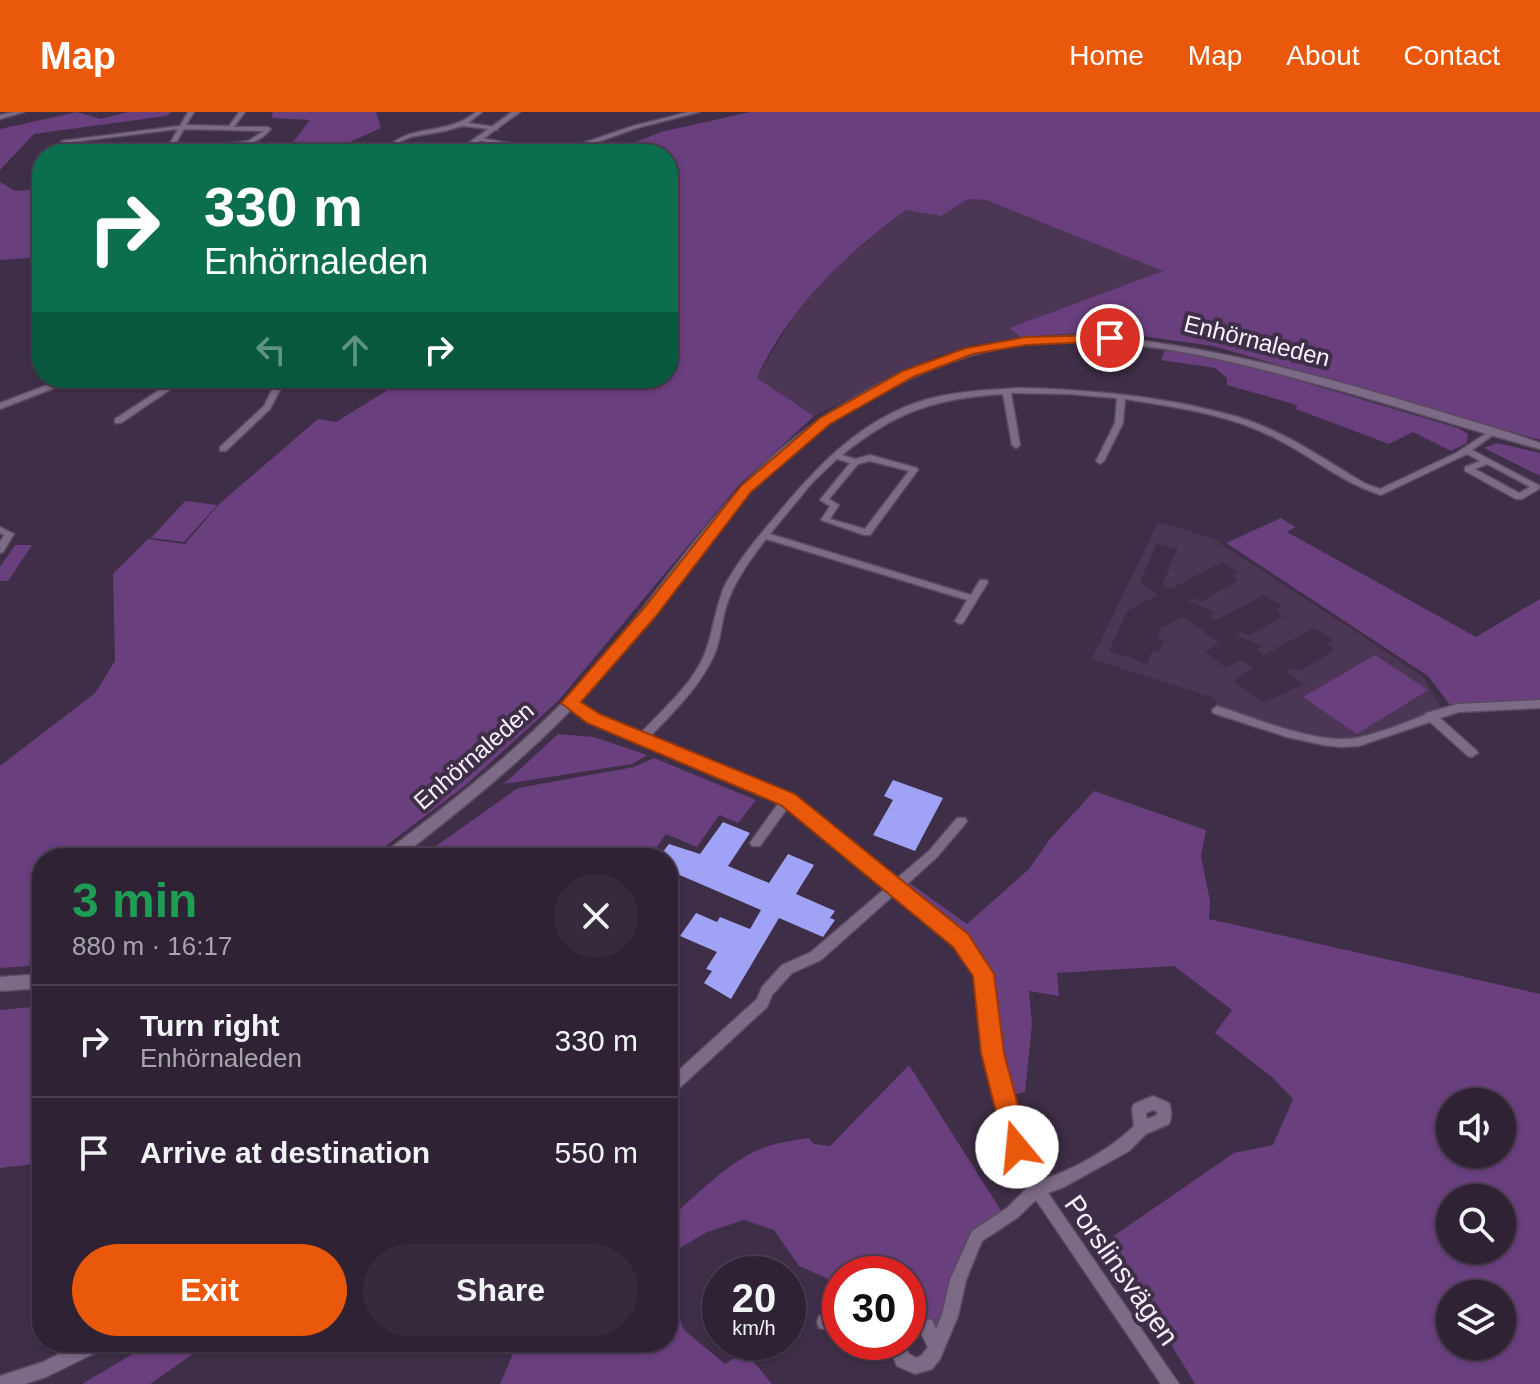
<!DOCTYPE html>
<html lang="en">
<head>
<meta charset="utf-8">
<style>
  body { margin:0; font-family:Helvetica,sans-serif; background:#372a3d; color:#f1f3f6; height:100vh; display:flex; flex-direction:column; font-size:30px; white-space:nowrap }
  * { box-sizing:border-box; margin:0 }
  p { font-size:26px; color:#a7a4ad }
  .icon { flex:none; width:44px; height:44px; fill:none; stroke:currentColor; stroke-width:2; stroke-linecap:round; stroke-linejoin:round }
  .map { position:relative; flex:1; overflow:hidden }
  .sheet { position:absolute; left:32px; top:736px; width:646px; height:504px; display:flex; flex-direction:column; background:#2f2235; border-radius:32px; box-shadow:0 2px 6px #0004,0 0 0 2px #4a3f50 }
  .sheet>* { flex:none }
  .hud { position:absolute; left:32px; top:32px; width:646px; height:244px; border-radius:32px; box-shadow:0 2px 6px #0004,0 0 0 2px #4a3f50; background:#0b6e4f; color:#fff; overflow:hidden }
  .tools { position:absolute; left:1436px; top:976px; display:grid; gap:16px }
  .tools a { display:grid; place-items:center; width:80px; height:80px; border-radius:50%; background:#2f2235; box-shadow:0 2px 6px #0004,0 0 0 2px #4a3f50; font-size:40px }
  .speed { position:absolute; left:702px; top:1144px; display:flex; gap:16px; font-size:40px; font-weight:700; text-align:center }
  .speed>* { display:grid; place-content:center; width:104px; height:104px; border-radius:50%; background:#2f2235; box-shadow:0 2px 6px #0004,0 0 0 2px #4a3f50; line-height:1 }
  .speed small { font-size:20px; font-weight:400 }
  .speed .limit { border:12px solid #d22; background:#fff; color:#111 }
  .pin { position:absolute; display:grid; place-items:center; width:68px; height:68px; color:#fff; margin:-34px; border:4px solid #fff; border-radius:50%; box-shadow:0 2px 8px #0007 }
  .me { position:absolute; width:88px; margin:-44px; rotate:343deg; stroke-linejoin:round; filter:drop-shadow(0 0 6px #0008) }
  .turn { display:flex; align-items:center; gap:28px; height:168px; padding:0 40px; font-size:36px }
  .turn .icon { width:104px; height:104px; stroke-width:2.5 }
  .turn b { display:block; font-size:56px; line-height:68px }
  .lanes { display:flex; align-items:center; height:76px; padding:0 40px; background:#0003; justify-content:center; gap:40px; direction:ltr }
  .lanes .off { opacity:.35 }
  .round { display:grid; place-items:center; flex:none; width:84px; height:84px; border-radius:42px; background:#372a3d }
  .summary { display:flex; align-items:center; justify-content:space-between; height:136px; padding:0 40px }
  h1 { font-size:48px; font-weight:700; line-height:60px; color:#1e9e55 }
  .action { display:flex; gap:16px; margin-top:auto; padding:16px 40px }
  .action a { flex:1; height:92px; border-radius:48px; background:#ea580c; color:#fff; font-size:32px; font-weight:700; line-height:92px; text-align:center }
  .action a+a { background:#372a3d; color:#f1f3f6 }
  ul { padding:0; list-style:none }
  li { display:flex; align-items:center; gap:24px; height:112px; padding:0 40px; border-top:2px solid #4a3f50 }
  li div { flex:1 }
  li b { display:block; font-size:30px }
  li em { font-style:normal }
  header { display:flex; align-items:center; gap:48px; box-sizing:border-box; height:112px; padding:0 40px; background:#ea580c; color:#fff }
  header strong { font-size:38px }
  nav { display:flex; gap:44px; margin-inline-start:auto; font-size:28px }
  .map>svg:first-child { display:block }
  .built { fill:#4b3755; fill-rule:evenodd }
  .green { fill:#693f7d; fill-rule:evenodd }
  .building { fill:#9fa2f5 }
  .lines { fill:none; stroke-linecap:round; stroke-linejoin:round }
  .minor-casing { stroke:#594b5f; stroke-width:3 }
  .tertiary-casing { stroke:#594b5f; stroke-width:3 }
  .minor { fill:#7d6a86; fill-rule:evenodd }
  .tertiary { fill:#7d6a86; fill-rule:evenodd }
  .route { fill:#ea580c; stroke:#983908; stroke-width:2 }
  .labels { text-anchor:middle; stroke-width:8; stroke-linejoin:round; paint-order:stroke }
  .street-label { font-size:24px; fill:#faf1fe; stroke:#3f2e47 }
  .near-street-label { font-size:28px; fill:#faf1fe; stroke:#3f2e47 }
</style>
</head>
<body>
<header>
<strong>Map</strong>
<nav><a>Home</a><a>Map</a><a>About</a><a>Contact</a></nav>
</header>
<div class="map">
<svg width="1540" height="1272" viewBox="0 0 1540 1272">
  <rect width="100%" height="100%" fill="#3f2e47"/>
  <g class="built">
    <path d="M968 87 986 88 1165 159 1009 216 1021 225 971 233 930 247 814 304 757 266 796 200 823 167 906 97 941 104Z"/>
    <path d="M1158 410 1212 426 1358 521 1424 566 1444 600 1359 630 1322 629 1217 598 1215 586 1092 547ZM1157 431 1177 437 1163 471 1170 477 1223 450 1238 460 1232 464 1238 469 1200 490 1194 486 1188 489 1214 500 1209 504 1215 509 1264 483 1282 494 1276 498 1283 504 1248 524 1242 520 1236 523 1262 534 1257 538 1264 543 1314 516 1333 528 1327 533 1335 538 1299 559 1293 556 1286 559 1303 572 1264 591 1234 569 1253 555 1242 548 1226 556 1205 540 1220 531 1183 505 1161 516 1158 525 1164 528 1159 540 1153 539 1147 552 1109 539 1127 499 1158 483 1140 470Z"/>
  </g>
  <g class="green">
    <path d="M77 0 101 7 128 0H172L166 4 34 22 0 58V17Z"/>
    <path d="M273 0H376L381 16 324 42H258L293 30 310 8 271 6Z"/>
    <path d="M750 0H1540V328L1213 234 1134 223 1081 221 1021 225 1009 216 1163 159 986 88 968 87 941 104 906 98C846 142 788 196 757 266L814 304 738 374 559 588 466 673 379 739 366 746H42V853L0 856V654L95 581 115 549 113 462 148 427 185 432 219 392 318 307 336 310 407 266H668V42H605L661 20Z"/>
    <path d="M0 70 15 79 42 77V145L0 148Z"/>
    <path d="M1165 237 1260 257 1458 316 1468 322 1467 331 1451 339 1413 320 1389 332 1296 297 1297 293 1227 273V266L1215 256 1161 248Z"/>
    <path d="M1497 331 1540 341V364L1484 336Z"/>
    <path d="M185 389 217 393 184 430 151 426Z"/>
    <path d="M1281 406 1295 415 1287 420 1476 525 1540 487V588L1450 593 1428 564 1226 431Z"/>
    <path d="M15 433H32L8 469H0V455Z"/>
    <path d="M1375 543 1428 578 1357 622 1303 585Z"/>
    <path d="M558 622 594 625 647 643 632 652 504 672Z"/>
    <path d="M654 646 756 688 738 711 719 703 697 735 666 722 649 746H419L518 676 634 655Z"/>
    <path d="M1094 679 1206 718 1201 744 1210 789 1209 807 1540 882V1272H1195L1140 1181 1102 1132 1234 1041 1273 1033 1293 987 1272 965 1215 921 1232 898 1174 854 1057 861 1059 884 1029 879 1032 912 1025 980 1002 985 989 898 972 842 902 783 904 767 967 812 1029 757 1050 727ZM1450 990H1502V1042H1450ZM1450 1086H1502V1138H1450ZM1450 1182H1502V1234H1450Z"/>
    <path d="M42 894V1051L0 1056V898Z"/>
    <path d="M909 953 1005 1105 977 1124 934 1226 908 1211V1162H840V1212L825 1210 833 1169 799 1154 774 1118 744 1108 707 1120 668 1143V1108C694 1085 726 1052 758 1038 773 1031 791 1029 808 1026L814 1032 830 1034Z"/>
    <path d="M668 1176 684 1218 725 1252 745 1239 772 1272H500L518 1230H668Z"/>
    <path d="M153 1230H210L150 1272H82Z"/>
  </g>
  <g class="building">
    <path d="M893 668 943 686 915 739 873 723 893 688 884 684Z"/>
    <path d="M723 710 750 721 728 754 769 771 788 742 814 753 796 782 835 799 830 806 835 808 823 825 779 806 731 887 704 871 712 859 706 857 717 840 680 824 696 801 717 810 720 805 750 817 761 798 668 758V746H658L669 732 700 742Z"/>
  </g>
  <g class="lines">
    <defs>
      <g id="minor">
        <path d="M14 0H24L0 7V3Z"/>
        <path d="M188 0H194L186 13 229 14 239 0H245L234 15H268L271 17C256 35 235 35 213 37L211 36V34L248 29 264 19 184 17 176 31 177 42H171L170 31 178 17 64 31 61 29 180 14Z"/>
        <path d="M476 0H482L468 11 496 15 498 18 462 14 445 19 411 25 401 29 393 36 388 35C413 11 447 24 476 0Z"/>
        <path d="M689 0H699L637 16 567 41H542L477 28 480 26 542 37H566L633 14Z"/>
        <path d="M178 266H187L121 311H115V307Z"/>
        <path d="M278 266H286L270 297 226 339H220V335L264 294Z"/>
        <path d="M1019 276C1076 277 1133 282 1189 293 1215 299 1241 304 1265 315 1301 330 1333 353 1366 372L1380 377 1456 341 1493 317H1496V321L1472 338 1540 374 1539 377 1522 387H1516L1465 359V355L1480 349 1467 342 1381 383C1342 371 1310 343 1273 325 1227 302 1175 295 1125 287L1123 311 1104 349 1100 352 1096 349 1115 311 1117 286 1068 282 1011 281 1020 333 1016 336 1012 333 1003 282C936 286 895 300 842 343L855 347 870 343 917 356 918 358 870 423H864L821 408 830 394 820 388 850 351 837 347 811 372 770 422 971 483 980 468H986L988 470 963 511 960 512 955 509 967 488 766 427C750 448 734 469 726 495 721 511 721 528 714 543 700 575 673 600 650 625L792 684 895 768 929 739 957 706H965L967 709 965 712 937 745 904 775 965 825 989 862 1000 941 1024 1034 1041 1068C1071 1059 1111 1037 1134 1014L1132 997 1134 992 1153 984 1169 991C1172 998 1172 1005 1169 1012L1146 1022 1129 1039 1064 1075 1048 1081 1179 1272H1161L1036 1088 1017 1106 982 1129 966 1168 958 1204 940 1247 932 1257 915 1262 897 1254 887 1230H903L909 1242 916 1246 921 1244 928 1235 921 1221 908 1219V1203L932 1208 936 1217 942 1203 950 1168 972 1119 1007 1096 1028 1075 1010 1035 986 941 977 863 957 833 895 782 821 848 792 861 772 883 767 895 673 982 668 984V968L757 887 762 875 782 853 811 840 887 775 789 694 760 734H752L750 731 752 728 780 689 589 609 565 591 566 588H574L597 603 641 621C663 597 693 572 705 541 714 518 715 494 726 471 737 452 751 433 765 417 810 362 857 307 928 287 958 279 989 278 1019 276ZM870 349 909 359 865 417 830 407 839 393 829 387 858 352ZM1487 352 1530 375 1519 381 1475 357ZM1153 998 1157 1000V1003L1147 1007 1146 1001Z"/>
        <path d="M0 415 14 422 3 440 0 441V430L4 423 0 421Z"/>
        <path d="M1540 588V596L1459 600 1440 606 1476 638 1478 641 1472 645 1468 644 1430 610 1359 634 1341 635 1323 633 1287 625 1213 601 1212 598 1217 594C1256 606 1320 635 1361 625 1382 620 1404 611 1425 603L1426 601 1458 592Z"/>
        <path d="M825 1202 840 1204V1220L819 1216 817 1210 819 1204Z"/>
        <path d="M82 1230H107L105 1236 46 1265 25 1272H0V1264L43 1250Z"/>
      </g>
      <g id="tertiary">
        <path d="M512 0H520L462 42H453Z"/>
        <path d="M1084 223C1232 233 1375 280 1517 323L1540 331V337C1459 315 1379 288 1298 267 1210 243 1121 223 1029 232 977 237 927 257 881 281 833 306 787 338 751 378 696 439 652 509 597 570 538 636 469 692 399 746H380L383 742C457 686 530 629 592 559 647 496 693 423 753 363 808 307 893 256 970 238 1008 229 1045 225 1084 223Z"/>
        <path d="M66 266H80L0 297V291Z"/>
        <path d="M42 862V876L0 879V865Z"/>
      </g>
    </defs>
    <use href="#minor" class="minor-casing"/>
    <use href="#tertiary" class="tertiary-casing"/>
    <use href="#minor" class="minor"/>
    <use href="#tertiary" class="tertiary"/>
  </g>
  <path class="route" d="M1110 223 1115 224V229L1026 233 973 242 913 265 830 312 751 380 656 504 581 590 600 602 795 682 968 822 994 862 1004 941 1029 1035 1025 1043 1017 1047 1008 1043 1005 1035 981 941 973 864 953 835 781 693 587 611 561 591 644 496 741 374 820 306 903 259 966 236 1026 225Z"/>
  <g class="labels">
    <g class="street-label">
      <text transform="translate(1257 229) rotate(14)" y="8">Enhörnaleden</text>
      <text transform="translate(474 644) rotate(-41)" y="8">Enhörnaleden</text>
    </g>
    <g class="near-street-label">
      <text transform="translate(1122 1158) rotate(55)" y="10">Porslinsvägen</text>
    </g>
  </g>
</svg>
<div class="tools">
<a><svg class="icon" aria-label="sound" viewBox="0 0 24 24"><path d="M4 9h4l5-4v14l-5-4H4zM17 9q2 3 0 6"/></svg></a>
<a><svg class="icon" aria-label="search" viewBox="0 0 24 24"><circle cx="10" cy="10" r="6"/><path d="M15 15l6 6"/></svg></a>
<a><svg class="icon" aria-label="layers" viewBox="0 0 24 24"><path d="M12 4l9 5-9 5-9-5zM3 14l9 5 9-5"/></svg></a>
</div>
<div class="speed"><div>20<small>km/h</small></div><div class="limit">30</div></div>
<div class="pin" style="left:1110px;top:226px;background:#d93025"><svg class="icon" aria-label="arrive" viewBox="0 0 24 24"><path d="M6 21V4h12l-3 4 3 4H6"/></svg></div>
<svg class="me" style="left:1017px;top:1035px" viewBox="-20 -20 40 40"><circle r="19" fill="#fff"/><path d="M0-13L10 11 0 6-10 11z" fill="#ea580c"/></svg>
<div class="hud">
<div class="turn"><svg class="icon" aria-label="right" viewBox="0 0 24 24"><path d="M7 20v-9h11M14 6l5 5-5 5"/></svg><div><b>330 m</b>Enhörnaleden</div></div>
<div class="lanes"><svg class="icon off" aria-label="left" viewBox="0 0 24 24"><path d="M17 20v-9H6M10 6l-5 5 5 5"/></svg><svg class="icon off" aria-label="ahead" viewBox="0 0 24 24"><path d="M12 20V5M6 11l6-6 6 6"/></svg><svg class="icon" aria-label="right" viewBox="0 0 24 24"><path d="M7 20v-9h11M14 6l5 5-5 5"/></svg></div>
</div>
<section class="sheet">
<div class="summary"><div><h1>3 min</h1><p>880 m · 16:17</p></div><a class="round"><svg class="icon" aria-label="close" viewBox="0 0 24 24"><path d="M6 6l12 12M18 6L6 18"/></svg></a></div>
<ul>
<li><svg class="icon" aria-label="right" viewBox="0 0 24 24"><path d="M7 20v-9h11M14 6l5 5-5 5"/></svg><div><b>Turn right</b><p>Enhörnaleden</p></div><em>330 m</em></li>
<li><svg class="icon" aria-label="arrive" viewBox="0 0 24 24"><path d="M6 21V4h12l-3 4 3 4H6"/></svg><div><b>Arrive at destination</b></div><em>550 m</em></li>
</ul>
<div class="action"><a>Exit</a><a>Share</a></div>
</section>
</div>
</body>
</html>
